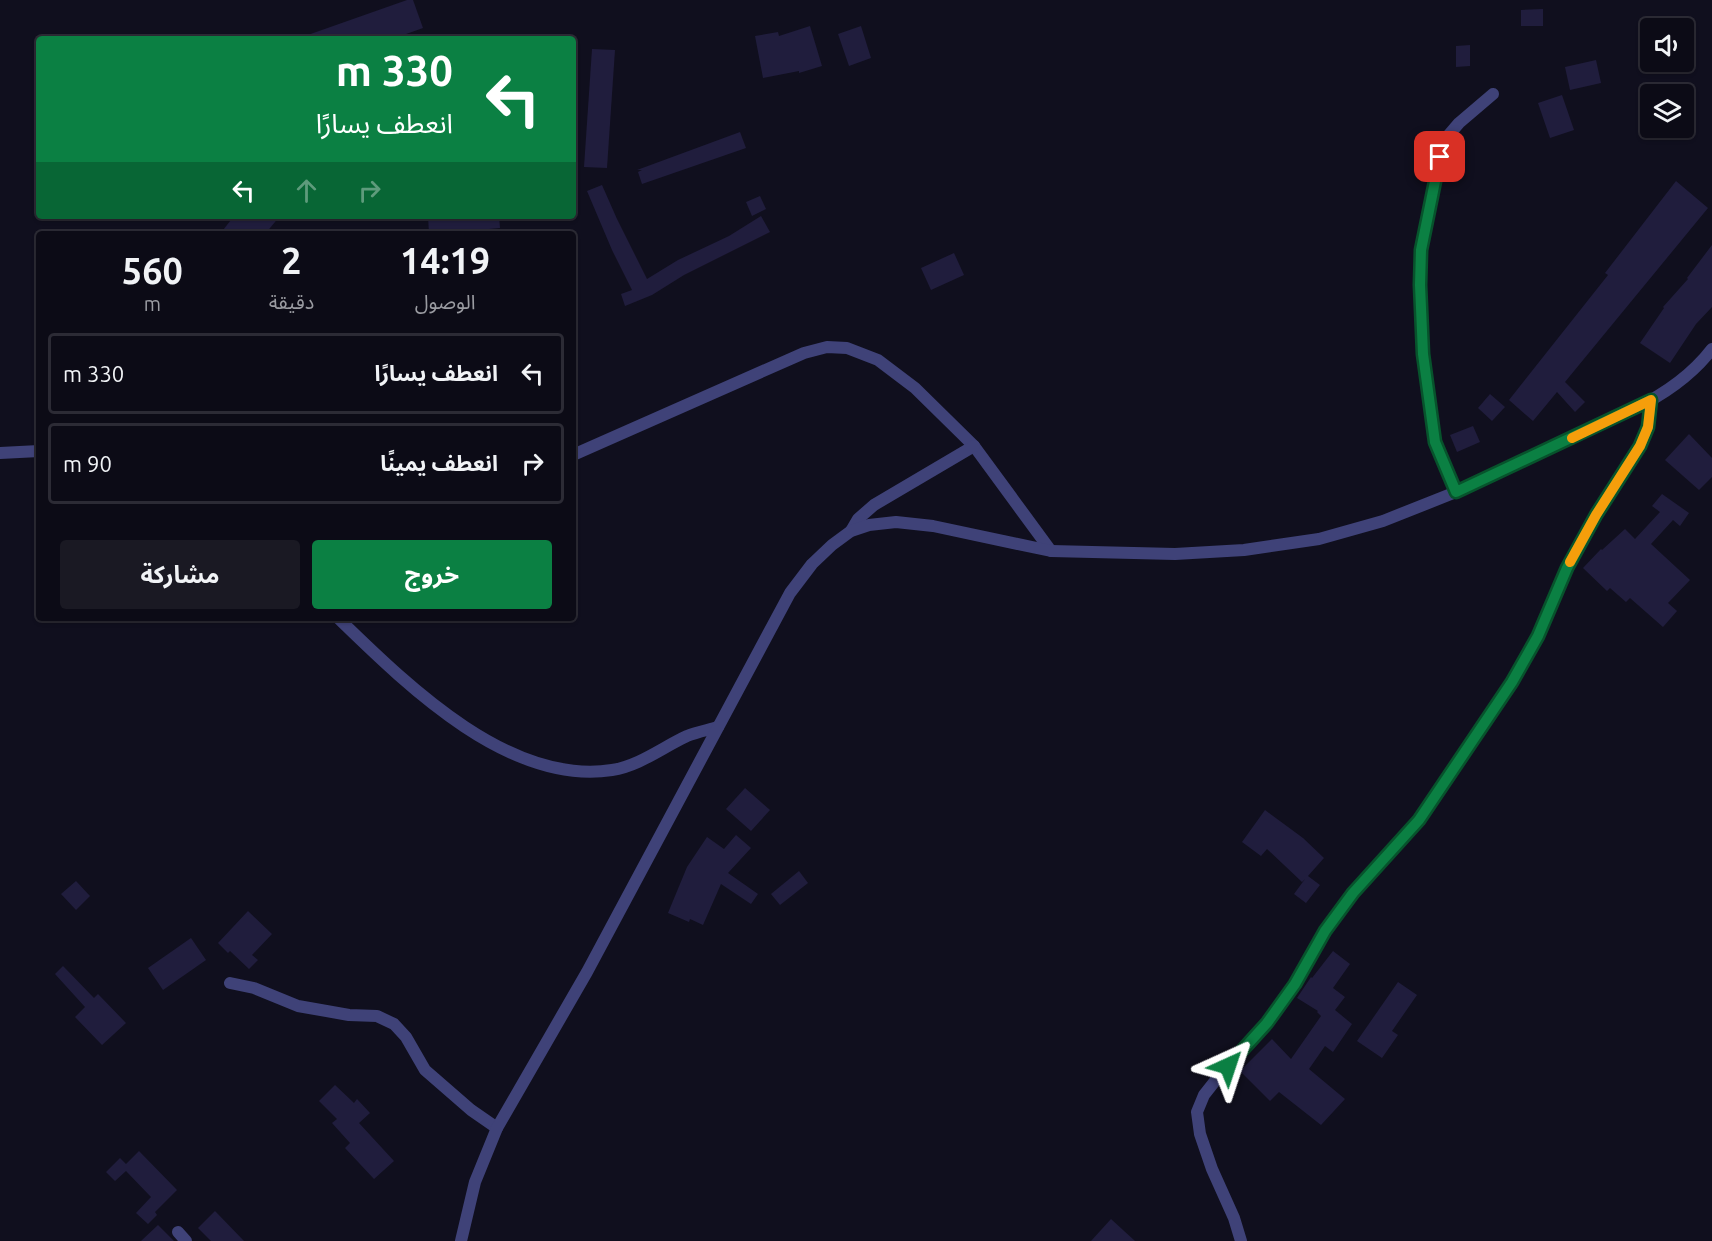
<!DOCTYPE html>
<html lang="ar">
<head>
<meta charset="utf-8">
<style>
  body { margin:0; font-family:Ubuntu,"Noto Sans Arabic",sans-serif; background:#1a1923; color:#f1f3f6; direction:rtl; height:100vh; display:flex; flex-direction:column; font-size:22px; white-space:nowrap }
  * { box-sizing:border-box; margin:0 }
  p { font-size:20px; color:#9a9ba1 }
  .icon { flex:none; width:33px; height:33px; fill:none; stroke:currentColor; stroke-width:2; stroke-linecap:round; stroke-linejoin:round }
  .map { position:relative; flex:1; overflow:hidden; direction:ltr }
  .side { position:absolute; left:36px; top:231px; width:540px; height:390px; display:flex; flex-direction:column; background:#0c0b16; border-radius:6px; box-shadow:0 2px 4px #0004,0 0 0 2px #2c2b35; direction:rtl }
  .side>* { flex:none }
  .banner { position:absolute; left:36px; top:36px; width:540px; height:183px; border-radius:6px; box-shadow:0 2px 4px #0004,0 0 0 2px #2c2b35; direction:rtl; background:#0b8043; color:#fff; overflow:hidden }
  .tools { position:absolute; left:1640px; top:18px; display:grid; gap:12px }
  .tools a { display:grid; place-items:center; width:54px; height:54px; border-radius:6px; background:#0c0b16; box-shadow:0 2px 4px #0004,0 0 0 2px #2c2b35; font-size:30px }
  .pin { position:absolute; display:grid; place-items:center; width:51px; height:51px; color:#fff; margin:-26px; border-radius:12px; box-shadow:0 3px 9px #0006 }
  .me { position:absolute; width:66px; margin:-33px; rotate:42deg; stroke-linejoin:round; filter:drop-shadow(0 0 4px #0008) }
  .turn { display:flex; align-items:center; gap:21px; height:126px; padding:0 24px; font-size:27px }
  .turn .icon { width:78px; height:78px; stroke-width:2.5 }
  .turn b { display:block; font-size:42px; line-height:51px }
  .lanes { display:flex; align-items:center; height:57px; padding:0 24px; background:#0003; justify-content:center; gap:30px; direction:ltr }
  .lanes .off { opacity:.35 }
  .eta { display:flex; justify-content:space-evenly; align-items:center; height:102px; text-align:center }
  .eta b { font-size:36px; font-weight:700; line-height:42px }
  .button { display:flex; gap:12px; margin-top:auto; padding:12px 24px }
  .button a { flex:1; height:69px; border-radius:6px; background:#0b8043; color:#fff; font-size:24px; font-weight:700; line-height:69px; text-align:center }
  .button a+a { background:#1a1923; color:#f1f3f6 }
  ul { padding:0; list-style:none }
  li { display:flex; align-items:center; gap:18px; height:81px; margin:0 12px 9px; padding:0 12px; border:3px solid #2c2b35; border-radius:6px }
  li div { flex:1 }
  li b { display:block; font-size:22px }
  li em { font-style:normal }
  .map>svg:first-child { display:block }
  .building { fill:#201d3d }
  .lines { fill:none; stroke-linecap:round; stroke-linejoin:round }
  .minor { stroke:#3f4278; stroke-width:12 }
  .tertiary { stroke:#3f4278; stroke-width:12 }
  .route-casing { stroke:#07532c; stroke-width:15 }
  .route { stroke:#0b8043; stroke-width:10 }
  .slow { stroke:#f59e0b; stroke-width:10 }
</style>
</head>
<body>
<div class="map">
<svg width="1712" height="1241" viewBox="0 0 1712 1241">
  <rect width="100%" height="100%" fill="#100f1e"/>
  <g class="building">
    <path d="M407 0H413L423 28 392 39H302V37Z"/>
    <path d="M1543 9V26H1521V10Z"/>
    <path d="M810 26 822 66 799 73V71L763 78 755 36 778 32 779 36Z"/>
    <path d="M861 26 871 58 849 66 838 34Z"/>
    <path d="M1470 45V66L1456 67V46Z"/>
    <path d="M592 49 615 50 607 168 584 167Z"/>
    <path d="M1596 60 1601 83 1570 90 1565 67Z"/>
    <path d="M1562 95 1574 130 1550 138 1538 103Z"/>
    <path d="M740 132 746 148 642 184 638 172 642 170H637Z"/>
    <path d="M1676 181 1708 208 1565 382 1585 402 1575 412 1557 392 1533 421 1509 400 1608 275 1605 273Z"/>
    <path d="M602 185 617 219 647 279 678 260 729 236 761 216 770 232 684 275 652 295 625 306 621 294 632 290 612 250 587 191Z"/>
    <path d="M760 196 766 209 752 216 746 202Z"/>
    <path d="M234 216H280L265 234H220Z"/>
    <path d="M428 216H499L500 228 457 232V234H429Z"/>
    <path d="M1712 245V307L1696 324 1670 363 1640 343 1664 308 1663 307 1688 279 1687 278Z"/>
    <path d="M954 253 964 275 931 290 921 268Z"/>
    <path d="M1490 394 1505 407 1492 421 1478 408Z"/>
    <path d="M1473 426 1480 442 1457 452 1450 435Z"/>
    <path d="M1689 434 1712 458V477L1699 490 1665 460Z"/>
    <path d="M1662 494 1689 513 1680 526 1673 520 1651 544 1690 580 1668 603 1677 611 1663 627 1630 598 1626 602 1610 588 1607 591 1583 568 1601 549 1602 550 1625 529 1635 539 1660 512 1652 506Z"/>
    <path d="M745 788 770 810 751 831 726 809Z"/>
    <path d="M1265 810 1303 838 1324 858 1308 876 1320 885 1306 903 1294 894 1305 879 1302 882 1267 849 1261 856 1242 842Z"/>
    <path d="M736 835 751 848 728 873 758 894 751 904 721 884 703 925 690 919 689 922 668 913 687 867 707 837 724 849Z"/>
    <path d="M799 871 808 883 780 905 771 894Z"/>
    <path d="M76 881 90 896 76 910 61 894Z"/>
    <path d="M248 911 272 934 252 955 258 960 249 969 230 951 228 953 218 943Z"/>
    <path d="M191 938 206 960 163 990 148 968Z"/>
    <path d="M1333 951 1350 964 1333 988 1345 997 1335 1010 1352 1024 1333 1052 1325 1046 1309 1069 1345 1099 1321 1125 1279 1092 1270 1101 1240 1071 1272 1039 1291 1059 1321 1016 1317 1012 1318 1011 1297 998 1311 977 1312 978Z"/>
    <path d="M63 966 94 998 98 994 126 1023 102 1045 75 1017 85 1007 55 974Z"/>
    <path d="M1398 982 1417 995 1392 1031 1398 1035 1382 1058 1357 1041Z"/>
    <path d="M335 1085 354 1103 357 1099 370 1113 359 1123 394 1161 374 1179 345 1148 350 1143 332 1123 337 1119 319 1101Z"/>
    <path d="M139 1151 177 1190 155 1212 157 1215 148 1224 136 1213 151 1197 126 1171 115 1181 106 1172 120 1158 126 1164Z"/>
    <path d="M215 1211 244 1241H211L198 1228Z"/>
    <path d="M1111 1219 1135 1241H1091Z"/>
    <path d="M158 1225 174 1241H141Z"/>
  </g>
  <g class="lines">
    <g class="minor">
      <path d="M0 453 39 451"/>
      <path d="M573 455 804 353 827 347 847 348 878 360 915 388 974 446 1051 551"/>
      <path d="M1456 492 1435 442 1429 399 1423 354 1420 285 1421 250 1440 157 1447 137 1459 123 1493 94"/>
      <path d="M851 531 858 519 874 505 974 446"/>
      <path d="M338 618C407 685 509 786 612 770 639 766 663 747 687 736 697 732 708 730 718 727"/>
      <path d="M230 983 254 988 298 1006 349 1015 377 1016 394 1024 406 1037 425 1070 471 1110 497 1128"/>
      <path d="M178 1232 186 1241"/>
      <path d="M1241 1241 1234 1218 1212 1169 1200 1134 1197 1112 1204 1095 1219 1076 1267 1023 1295 984 1325 931 1353 893 1419 820 1512 682 1538 636 1567 568 1596 515 1640 446 1648 427 1651 400"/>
    </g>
    <path class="tertiary" d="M461 1241 475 1182 497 1128 587 972 790 593 812 564 832 545 851 531 869 525 896 522 933 526 1051 551 1175 554 1244 550 1319 539 1383 521 1456 492 1634 409C1663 395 1692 375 1712 349"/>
  </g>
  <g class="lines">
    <defs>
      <path id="route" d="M1228 1066 1267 1023 1295 984 1325 931 1353 893 1419 820 1512 682 1538 636 1567 568 1596 515 1640 446 1648 427 1651 400 1456 492 1435 442 1423 354 1420 285 1421 250 1440 157"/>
    </defs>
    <use href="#route" class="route-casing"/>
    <use href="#route" class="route"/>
    <path class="slow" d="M1570 562 1596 515 1640 446 1648 427 1651 400 1572 438"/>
  </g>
</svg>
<div class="tools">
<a><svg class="icon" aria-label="sound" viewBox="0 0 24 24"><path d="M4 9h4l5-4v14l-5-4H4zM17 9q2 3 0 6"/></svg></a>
<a><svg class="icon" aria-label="layers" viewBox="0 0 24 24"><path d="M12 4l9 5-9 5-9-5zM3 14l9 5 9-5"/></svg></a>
</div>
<div class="pin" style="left:1440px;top:157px;background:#d93025"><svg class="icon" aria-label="arrive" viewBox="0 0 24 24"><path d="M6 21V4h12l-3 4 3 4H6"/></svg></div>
<svg class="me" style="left:1228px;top:1066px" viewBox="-20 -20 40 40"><path d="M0-17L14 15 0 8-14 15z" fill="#0b8043" stroke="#fff" stroke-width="4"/></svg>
<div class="banner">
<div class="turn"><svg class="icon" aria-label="left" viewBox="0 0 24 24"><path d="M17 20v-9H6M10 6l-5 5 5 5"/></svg><div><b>330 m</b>انعطف يسارًا</div></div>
<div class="lanes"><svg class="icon" aria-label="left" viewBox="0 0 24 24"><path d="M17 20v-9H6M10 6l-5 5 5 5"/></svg><svg class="icon off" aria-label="ahead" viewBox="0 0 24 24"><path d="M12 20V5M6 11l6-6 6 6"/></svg><svg class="icon off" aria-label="right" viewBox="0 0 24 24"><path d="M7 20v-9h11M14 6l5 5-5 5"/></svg></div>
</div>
<section class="side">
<div class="eta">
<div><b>14:19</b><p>الوصول</p></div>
<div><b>2</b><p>دقيقة</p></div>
<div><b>560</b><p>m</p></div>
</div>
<ul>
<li><svg class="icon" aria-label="left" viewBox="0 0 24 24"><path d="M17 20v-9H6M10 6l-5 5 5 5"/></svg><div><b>انعطف يسارًا</b></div><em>330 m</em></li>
<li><svg class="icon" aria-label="right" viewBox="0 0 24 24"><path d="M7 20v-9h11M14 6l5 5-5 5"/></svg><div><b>انعطف يمينًا</b></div><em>90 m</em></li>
</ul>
<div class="button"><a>خروج</a><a>مشاركة</a></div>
</section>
</div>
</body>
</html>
